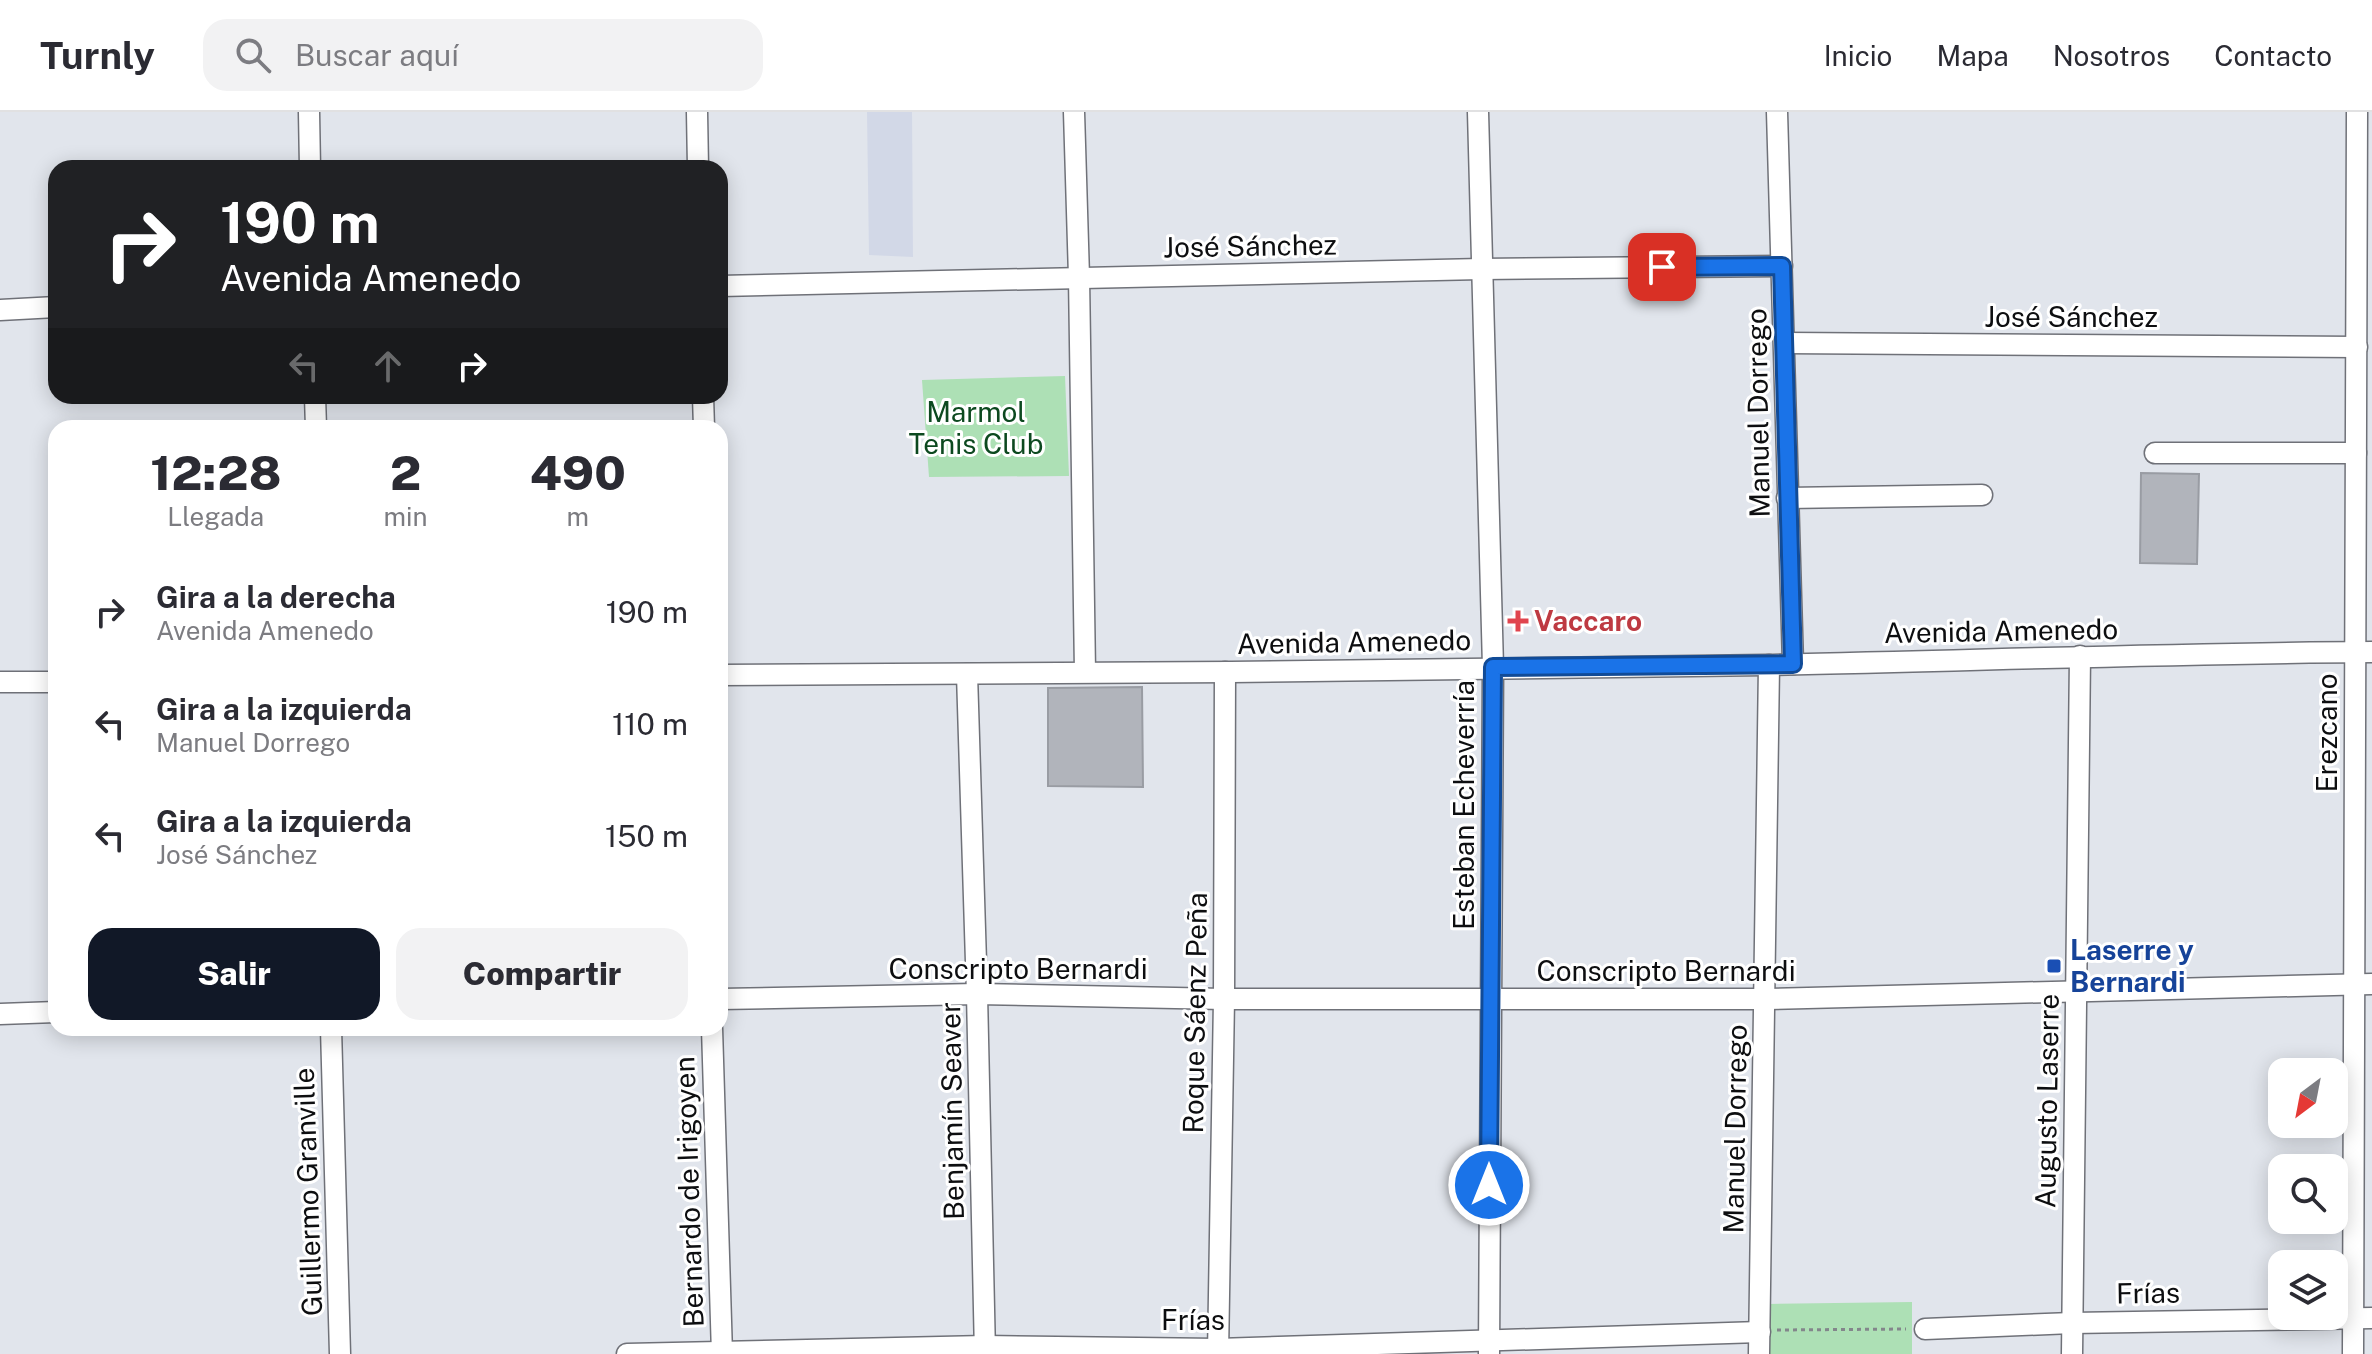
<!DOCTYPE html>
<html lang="es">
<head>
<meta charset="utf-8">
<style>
  body { margin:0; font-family:"Public Sans",sans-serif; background:#f2f2f3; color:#2b2b33; height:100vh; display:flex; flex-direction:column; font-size:30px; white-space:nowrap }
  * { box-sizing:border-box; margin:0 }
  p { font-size:26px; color:#7c7c81 }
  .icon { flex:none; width:44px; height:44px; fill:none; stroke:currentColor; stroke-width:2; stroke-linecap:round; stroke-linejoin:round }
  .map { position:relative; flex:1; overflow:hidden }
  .side { position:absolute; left:48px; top:308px; width:680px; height:616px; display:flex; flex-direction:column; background:#fff; border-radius:24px; box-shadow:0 4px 20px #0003 }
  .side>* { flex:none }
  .hud { position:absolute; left:48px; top:48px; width:680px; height:244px; border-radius:24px; box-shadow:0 4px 20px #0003; background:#202124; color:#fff; overflow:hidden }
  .needle { width:52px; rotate:212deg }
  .tools { position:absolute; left:2268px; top:946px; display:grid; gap:16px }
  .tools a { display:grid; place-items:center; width:80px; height:80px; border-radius:16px; background:#fff; box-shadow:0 4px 20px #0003; font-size:40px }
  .pin { position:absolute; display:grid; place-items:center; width:68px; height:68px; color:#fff; margin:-34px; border-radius:16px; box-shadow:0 4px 12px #0006 }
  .me { position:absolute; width:88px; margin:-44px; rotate:0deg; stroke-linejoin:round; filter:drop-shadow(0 0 6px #0008) }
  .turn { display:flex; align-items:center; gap:28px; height:168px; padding:0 40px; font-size:36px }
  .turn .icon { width:104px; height:104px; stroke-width:2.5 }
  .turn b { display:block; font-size:56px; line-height:68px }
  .lanes { display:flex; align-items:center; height:76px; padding:0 40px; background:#0003; justify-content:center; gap:40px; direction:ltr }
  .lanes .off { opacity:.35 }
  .eta { display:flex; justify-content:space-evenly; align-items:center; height:136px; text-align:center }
  .eta b { font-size:48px; font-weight:800; line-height:56px }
  .button { display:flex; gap:16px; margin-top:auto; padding:16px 40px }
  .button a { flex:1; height:92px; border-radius:24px; background:#111827; color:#fff; font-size:32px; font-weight:800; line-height:92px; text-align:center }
  .button a+a { background:#f2f2f3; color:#2b2b33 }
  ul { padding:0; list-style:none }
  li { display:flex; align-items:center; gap:24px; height:112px; padding:0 40px }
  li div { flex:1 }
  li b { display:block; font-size:30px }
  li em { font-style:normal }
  header { display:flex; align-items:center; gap:48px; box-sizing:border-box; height:112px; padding:0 40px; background:#fff; border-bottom:2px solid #e1e1e2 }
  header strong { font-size:38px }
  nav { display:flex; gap:44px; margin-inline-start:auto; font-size:28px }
  .search { width:560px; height:72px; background:#f2f2f3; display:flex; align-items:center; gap:20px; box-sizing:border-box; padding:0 28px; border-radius:24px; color:#7c7c81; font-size:30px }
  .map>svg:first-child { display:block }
  .built { fill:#d2d8e7 }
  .green { fill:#ade0b5 }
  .building { fill:#b1b4bb; stroke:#999ca3; stroke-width:2 }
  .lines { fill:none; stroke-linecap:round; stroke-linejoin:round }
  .minor-casing { stroke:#6f7178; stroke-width:23 }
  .path { stroke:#83868b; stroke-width:3; stroke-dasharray:4 4; stroke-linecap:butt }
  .minor { stroke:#fff; stroke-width:20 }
  .route-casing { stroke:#114b97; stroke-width:20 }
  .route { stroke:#1a73e8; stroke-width:14 }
  .health-dot { fill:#e0444e; stroke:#fff; stroke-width:3 }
  .transit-dot { fill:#1a4fb4; stroke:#fff; stroke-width:3 }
  .labels { text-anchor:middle; stroke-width:6; stroke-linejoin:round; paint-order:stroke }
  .street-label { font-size:28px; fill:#0d0e10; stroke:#fff }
  .park-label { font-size:28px; fill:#0c491f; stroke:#fff }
  .health-label { font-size:28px; font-weight:bold; fill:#be3a42; stroke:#fff; text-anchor:start }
  .transit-label { font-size:28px; font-weight:bold; fill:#164399; stroke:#fff; text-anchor:start }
</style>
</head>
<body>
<header>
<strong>Turnly</strong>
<div class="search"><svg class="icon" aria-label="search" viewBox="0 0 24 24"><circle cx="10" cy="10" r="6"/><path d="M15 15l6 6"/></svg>Buscar aquí</div>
<nav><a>Inicio</a><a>Mapa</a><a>Nosotros</a><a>Contacto</a></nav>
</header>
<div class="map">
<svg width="2372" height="1242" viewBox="0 0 2372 1242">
  <rect width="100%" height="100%" fill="#e1e5ec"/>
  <path class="built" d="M867 0H912L913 145 869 143Z"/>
  <g class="green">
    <path d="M1065 264 1069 364 929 365 922 268Z"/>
    <path d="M1912 1190V1242H1767L1768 1192Z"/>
  </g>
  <g class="building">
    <path d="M2141 361 2199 362 2197 452 2140 451Z"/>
    <path d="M1142 575 1143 675 1048 674V576Z"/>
  </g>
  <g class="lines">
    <defs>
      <g id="minor">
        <path d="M309 0 310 56"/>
        <path d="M697 0 698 56"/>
        <path d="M1074 0 1079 165 1085 560"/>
        <path d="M1478 0 1493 555 1489 1242"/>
        <path d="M1777 0 1793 552"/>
        <path d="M720 174 1481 157 1782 154"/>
        <path d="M0 198 56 195"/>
        <path d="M1785 231 2357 235"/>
        <path d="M315 284 316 316"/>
        <path d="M703 284 704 316"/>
        <path d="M2155 341H2356"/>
        <path d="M1787 386 1982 383"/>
        <path d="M967 562 977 882 985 1242"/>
        <path d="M720 563C1069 562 1417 559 1766 553 1968 549 2170 541 2372 540"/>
        <path d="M0 570H56"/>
        <path d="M720 887 977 882 1224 887H1765L2372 872"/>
        <path d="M0 902 56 900"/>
        <path d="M331 916 340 1242"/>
        <path d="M712 916 722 1242"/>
        <path d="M1925 1217 2072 1211 2372 1206"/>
        <path d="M627 1242 985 1234 1218 1237 1760 1220"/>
        <path d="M1218 1242 1224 887 1225 560"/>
        <path d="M1759 1242 1769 553"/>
        <path d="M2072 1242 2080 544"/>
        <path d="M2353 1242 2357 0"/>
      </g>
    </defs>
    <use href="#minor" class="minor-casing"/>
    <path class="path" d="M1777 1218 1906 1217"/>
    <use href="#minor" class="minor"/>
  </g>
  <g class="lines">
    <defs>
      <path id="route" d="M1489 1073 1493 555 1793 552 1782 154 1662 155"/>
    </defs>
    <use href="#route" class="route-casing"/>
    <use href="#route" class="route"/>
  </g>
  <path class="health-dot" d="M1514 497h8v8h8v8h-8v8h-8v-8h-8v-8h8z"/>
  <rect class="transit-dot" x="2046" y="846" width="16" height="16" rx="4"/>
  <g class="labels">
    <g class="street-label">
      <text transform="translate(1250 134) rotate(-1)" y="10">José Sánchez</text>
      <text x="2071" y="215">José Sánchez</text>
      <text transform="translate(1758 301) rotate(-91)" y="10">Manuel Dorrego</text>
      <text transform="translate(2001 519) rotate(-1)" y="10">Avenida Amenedo</text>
      <text transform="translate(1354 530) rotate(-1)" y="10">Avenida Amenedo</text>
      <text transform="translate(2327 621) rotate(-90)" y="10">Erezcano</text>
      <text transform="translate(1464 693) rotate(-90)" y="10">Esteban Echeverría</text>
      <text x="1018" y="867">Conscripto Bernardi</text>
      <text x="1666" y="869">Conscripto Bernardi</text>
      <text transform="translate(1195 901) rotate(-89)" y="10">Roque Sáenz Peña</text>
      <text transform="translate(2047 989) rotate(-89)" y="10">Augusto Laserre</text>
      <text transform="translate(952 999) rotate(-91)" y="10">Benjamín Seaver</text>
      <text transform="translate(1735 1017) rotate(-89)" y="10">Manuel Dorrego</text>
      <text transform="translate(308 1080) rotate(-92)" y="10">Guillermo Granville</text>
      <text transform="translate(689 1080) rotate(-92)" y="10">Bernardo de Irigoyen</text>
      <text transform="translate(2148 1181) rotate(-1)" y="10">Frías</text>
      <text x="1193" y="1218">Frías</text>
    </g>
    <g class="park-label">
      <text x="976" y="310">Marmol<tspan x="976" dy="32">Tenis Club</tspan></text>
    </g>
    <g class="health-label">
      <text x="1534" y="519">Vaccaro</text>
    </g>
    <g class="transit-label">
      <text x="2070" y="848">Laserre y<tspan x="2070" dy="32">Bernardi</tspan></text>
    </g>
  </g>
</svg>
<div class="tools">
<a><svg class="needle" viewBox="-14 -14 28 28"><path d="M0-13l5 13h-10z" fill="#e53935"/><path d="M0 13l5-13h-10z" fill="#7c7c81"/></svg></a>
<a><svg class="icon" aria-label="search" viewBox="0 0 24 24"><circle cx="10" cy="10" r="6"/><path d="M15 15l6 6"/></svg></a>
<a><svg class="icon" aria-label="layers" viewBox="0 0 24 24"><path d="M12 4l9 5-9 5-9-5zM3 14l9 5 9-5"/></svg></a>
</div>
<div class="pin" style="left:1662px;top:155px;background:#d93025"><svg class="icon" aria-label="arrive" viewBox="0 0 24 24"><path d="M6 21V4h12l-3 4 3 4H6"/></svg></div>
<svg class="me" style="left:1489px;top:1073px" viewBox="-20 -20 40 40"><circle r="17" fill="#1a73e8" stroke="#fff" stroke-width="3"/><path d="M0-11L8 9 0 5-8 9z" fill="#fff"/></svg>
<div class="hud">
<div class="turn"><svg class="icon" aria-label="right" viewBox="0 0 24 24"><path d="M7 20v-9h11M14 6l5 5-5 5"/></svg><div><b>190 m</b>Avenida Amenedo</div></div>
<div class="lanes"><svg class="icon off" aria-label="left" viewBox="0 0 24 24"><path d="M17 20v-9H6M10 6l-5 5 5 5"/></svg><svg class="icon off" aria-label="ahead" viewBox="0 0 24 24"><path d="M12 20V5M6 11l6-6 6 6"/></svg><svg class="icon" aria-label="right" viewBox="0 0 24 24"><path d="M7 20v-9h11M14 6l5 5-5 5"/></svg></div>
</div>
<section class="side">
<div class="eta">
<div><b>12:28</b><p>Llegada</p></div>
<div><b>2</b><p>min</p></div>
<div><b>490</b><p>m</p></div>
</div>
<ul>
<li><svg class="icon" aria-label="right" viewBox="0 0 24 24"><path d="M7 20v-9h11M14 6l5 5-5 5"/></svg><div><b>Gira a la derecha</b><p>Avenida Amenedo</p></div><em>190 m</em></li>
<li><svg class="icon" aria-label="left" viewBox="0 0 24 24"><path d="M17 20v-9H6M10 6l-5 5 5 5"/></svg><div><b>Gira a la izquierda</b><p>Manuel Dorrego</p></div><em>110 m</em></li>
<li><svg class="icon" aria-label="left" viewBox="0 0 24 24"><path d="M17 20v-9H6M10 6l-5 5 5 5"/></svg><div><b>Gira a la izquierda</b><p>José Sánchez</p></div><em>150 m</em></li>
</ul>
<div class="button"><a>Salir</a><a>Compartir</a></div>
</section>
</div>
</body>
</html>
